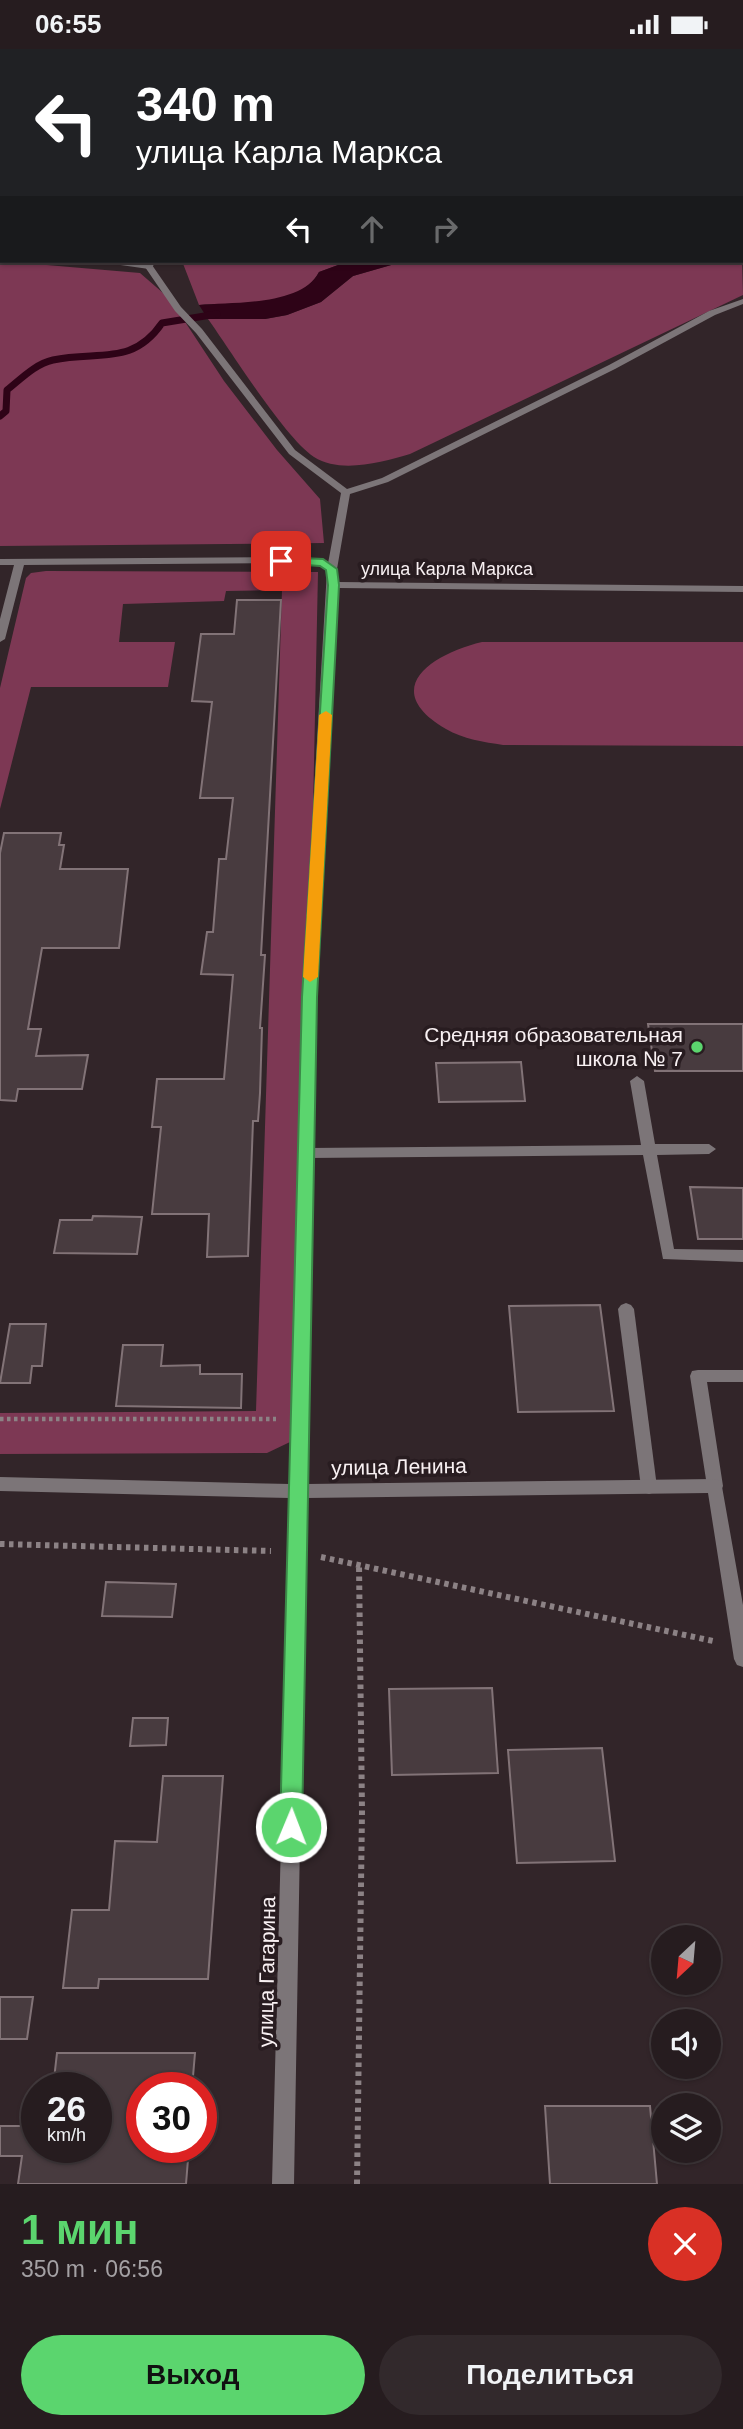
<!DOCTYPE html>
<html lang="ru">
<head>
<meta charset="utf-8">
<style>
  body { margin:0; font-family:Arial,sans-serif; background:#32292c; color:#f1f3f6; height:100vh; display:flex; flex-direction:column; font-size:26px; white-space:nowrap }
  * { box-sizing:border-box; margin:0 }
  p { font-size:23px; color:#a4a1a4 }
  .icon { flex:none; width:38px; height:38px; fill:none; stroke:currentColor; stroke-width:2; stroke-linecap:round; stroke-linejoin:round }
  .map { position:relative; height:2135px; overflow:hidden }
  .sheet { display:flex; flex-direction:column; background:#261c1f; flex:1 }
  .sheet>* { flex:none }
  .top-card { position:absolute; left:0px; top:0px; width:744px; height:214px; box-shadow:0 2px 5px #0004,0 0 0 2px #423a3d; background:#202124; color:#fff; overflow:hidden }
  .needle { width:46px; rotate:206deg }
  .buttons { position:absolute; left:651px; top:1876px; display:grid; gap:14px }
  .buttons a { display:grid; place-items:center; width:70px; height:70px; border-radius:50%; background:#261c1f; box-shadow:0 2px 5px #0004,0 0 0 2px #423a3d; font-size:35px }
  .speed { position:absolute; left:21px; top:2023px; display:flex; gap:14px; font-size:35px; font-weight:700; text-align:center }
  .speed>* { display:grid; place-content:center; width:91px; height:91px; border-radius:50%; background:#261c1f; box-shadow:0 2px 5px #0004,0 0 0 2px #423a3d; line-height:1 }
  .speed small { font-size:18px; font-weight:400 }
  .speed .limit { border:10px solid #d22; background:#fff; color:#111 }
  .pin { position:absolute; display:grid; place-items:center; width:60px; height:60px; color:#fff; margin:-30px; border-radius:14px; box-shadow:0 4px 10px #0006 }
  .me { position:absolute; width:77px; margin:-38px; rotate:1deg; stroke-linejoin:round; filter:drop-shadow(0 0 5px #0008) }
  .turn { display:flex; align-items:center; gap:24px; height:147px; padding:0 21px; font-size:32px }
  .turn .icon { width:91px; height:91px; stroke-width:2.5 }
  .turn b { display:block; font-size:49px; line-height:60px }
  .lanes { display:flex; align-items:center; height:66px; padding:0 21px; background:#0003; justify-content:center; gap:35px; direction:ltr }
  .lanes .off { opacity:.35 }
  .round { display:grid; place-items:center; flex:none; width:74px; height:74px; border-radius:37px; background:#32292c }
  .headline { display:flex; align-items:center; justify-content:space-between; height:119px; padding:0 21px }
  h1 { font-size:42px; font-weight:700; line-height:52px; color:#5bd56e }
  .cta { display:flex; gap:14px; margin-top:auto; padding:14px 21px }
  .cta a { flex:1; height:80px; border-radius:42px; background:#5bd56e; color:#111; font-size:28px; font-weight:700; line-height:80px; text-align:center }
  .cta a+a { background:#32292c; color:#f1f3f6 }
  .status { display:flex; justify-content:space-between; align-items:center; height:49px; padding:0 35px; background:#261c1f; direction:ltr }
  .status svg { height:19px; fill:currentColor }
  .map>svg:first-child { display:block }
  .green { fill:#7d3854 }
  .water { fill:#2e0317 }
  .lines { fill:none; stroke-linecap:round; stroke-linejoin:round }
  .stream-far1 { stroke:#2e0317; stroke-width:5 }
  .stream { stroke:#2e0317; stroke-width:7 }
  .building { fill:#483b3f; stroke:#827377; stroke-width:2 }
  .path-far1 { stroke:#8c8285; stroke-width:4.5; stroke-dasharray:3.5 3.5; stroke-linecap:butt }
  .path { stroke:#8c8285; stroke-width:6; stroke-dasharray:4.5 4.5; stroke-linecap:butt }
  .lane { fill:#7c7578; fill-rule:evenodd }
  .street { fill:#7c7578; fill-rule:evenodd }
  .route { fill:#5bd56e; stroke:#3b8a48; stroke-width:2 }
  .slow { fill:#f59e0b }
  .poi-dot { fill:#5bd56e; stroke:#281c20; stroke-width:2.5 }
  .labels { text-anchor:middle; stroke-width:7; stroke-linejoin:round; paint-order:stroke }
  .far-street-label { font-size:18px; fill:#f8f0f2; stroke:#281c20 }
  .poi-label { font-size:21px; fill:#f8f0f2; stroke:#281c20; text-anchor:end }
  .street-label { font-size:21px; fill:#f8f0f2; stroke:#281c20 }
</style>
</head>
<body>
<div class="status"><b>06:55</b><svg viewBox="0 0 49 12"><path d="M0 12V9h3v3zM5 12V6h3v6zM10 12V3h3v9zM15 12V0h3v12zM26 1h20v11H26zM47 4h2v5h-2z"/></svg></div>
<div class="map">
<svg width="743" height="2135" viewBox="0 0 743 2135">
  <rect width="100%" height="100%" fill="#322529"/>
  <g class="green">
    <path d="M0 212 140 224 170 250 224 332 277 401 320 450 324 494 0 497Z"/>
    <path d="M182 212H349L319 223C300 260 233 253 199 256Z"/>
    <path d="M405 212 742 211 743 246 410 405C382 413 341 425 314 408 284 388 231 302 208 270H265L287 266 321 253 353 227Z"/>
    <path d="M46 522 318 523 300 1382 290 1393 267 1404 0 1405V1364L256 1362 282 541 226 542 224 552 123 555 119 593H175L168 638H31L0 760V639L26 529 31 524Z"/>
    <path d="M482 593H743V697L503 696C484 693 463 690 446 680 378 640 432 605 482 593Z"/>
  </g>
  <path class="water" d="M349 212H405L353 227 321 253 287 266 265 270H208L199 256C232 253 302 257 319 223Z"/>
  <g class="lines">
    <g class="stream-far1">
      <path d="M725 0H737"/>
      <path d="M664 2 674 0"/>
    </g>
    <path class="stream" d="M0 367 6 362 7 341C21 330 35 315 53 311 97 301 132 318 162 274L217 265"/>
  </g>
  <g class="building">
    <path d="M237 551H281L261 906H265L260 979H262L260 1044 258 1072H253L248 1207 207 1208 209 1165H152L161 1078H152L157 1030H224L233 926 201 925 207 883H213L219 810H226L233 749H200L212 653 192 652 201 585H234Z"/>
    <path d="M4 784H61L59 796H64L60 820H128L119 899H42L28 980H41L36 1007 88 1006 82 1040H18L16 1052 0 1051V804Z"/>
    <path d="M648 975H743V1022H655Z"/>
    <path d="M521 1013 525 1052 439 1053 436 1014Z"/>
    <path d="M690 1138 743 1139V1190H698Z"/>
    <path d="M93 1167 142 1168 137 1205 54 1204 60 1171H92Z"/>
    <path d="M600 1256 614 1362 518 1363 509 1257Z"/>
    <path d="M10 1275H46L42 1317H32L30 1334H0Z"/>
    <path d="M123 1296H163L161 1317 200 1316V1325H242L241 1359 116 1357Z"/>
    <path d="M106 1533 176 1535 172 1568 102 1567Z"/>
    <path d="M492 1639 498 1724 392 1726 389 1640Z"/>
    <path d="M133 1669H168L166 1696 130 1697Z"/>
    <path d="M602 1699 615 1812 517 1814 508 1701Z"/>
    <path d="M163 1727H223L208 1930H99L98 1939H63L72 1861H109L115 1792 157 1793Z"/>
    <path d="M0 1948H33L27 1990H0Z"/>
    <path d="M57 2004H195L192 2039H142V2098H189L186 2135H18L22 2107H0V2077H37V2098H96V2039H53Z"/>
    <path d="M545 2057H650L657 2135H550Z"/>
  </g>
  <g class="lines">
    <path class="path-far1" d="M0 1370H276"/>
    <g class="path">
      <path d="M0 1495 271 1502"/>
      <path d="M321 1508 713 1592"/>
      <path d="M357 2135 362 1762 359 1515"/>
    </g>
    <g class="lane">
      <rect x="742" y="200" width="1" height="5"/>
      <path d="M146 216H152L181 258 202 280 295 401 347 440 382 429 609 316 709 262 743 250V255L715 266 615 320 388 433 350 445 337 520 332 523 327 520 341 444 289 405 196 284 175 262 145 218Z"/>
      <path d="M637 1027 644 1032 655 1095H709L716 1100 709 1105 657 1106 674 1200 743 1201V1213L663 1210 643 1106 308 1109 301 1104 308 1099 641 1096 630 1032Z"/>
      <path d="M626 1254 631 1256 634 1260 657 1438 655 1443 649 1445 643 1443 641 1438 618 1260 621 1256Z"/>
      <path d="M698 1321H743V1333H707L723 1437 721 1442 715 1444 709 1442 707 1437 690 1327 692 1322Z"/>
    </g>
    <g class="street">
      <path d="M0 0H3V1L0 3Z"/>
      <path d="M204 0H210L203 2Z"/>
      <rect x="426" y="0" width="6" height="2"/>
      <rect x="0" y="25" width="2" height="4"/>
      <rect x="0" y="204" width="2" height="4"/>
      <path d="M92 212 146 215 147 212H155L152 220H149Z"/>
      <path d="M307 508 327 512 336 518 338 533 743 537V543L338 539 316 948 307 1435 715 1430 721 1432 743 1556V1618L737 1616 734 1610 708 1444 306 1449 294 2135H272L290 1449 0 1442V1428L290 1435 302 948 327 521 320 516 307 514 24 516 5 590 0 593V570L14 516H0V510Z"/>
    </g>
  </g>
  <path class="route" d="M281 508 323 510 337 520 339 536 317 948 302 1778 299 1785 291 1788 284 1785 280 1778 302 948 328 536 326 521 320 517 277 514V509Z"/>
  <path class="slow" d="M326 662 332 666 318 928 310 933 303 928 319 666Z"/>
  <circle class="poi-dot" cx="697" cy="998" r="7"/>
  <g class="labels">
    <g class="far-street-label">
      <text x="447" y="526">улица Карла Маркса</text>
    </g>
    <g class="poi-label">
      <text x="683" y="993">Средняя образовательная<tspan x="683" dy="24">школа № 7</tspan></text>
    </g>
    <g class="street-label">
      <text transform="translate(399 1418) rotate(-1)" y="7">улица Ленина</text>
      <text transform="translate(267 1923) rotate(-89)" y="7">улица Гагарина</text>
    </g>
  </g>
</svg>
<div class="buttons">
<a><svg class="needle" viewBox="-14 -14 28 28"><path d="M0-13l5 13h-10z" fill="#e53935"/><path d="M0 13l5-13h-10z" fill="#a4a1a4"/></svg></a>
<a><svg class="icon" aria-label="sound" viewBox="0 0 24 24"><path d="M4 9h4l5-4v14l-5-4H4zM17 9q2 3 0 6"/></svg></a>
<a><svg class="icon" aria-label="layers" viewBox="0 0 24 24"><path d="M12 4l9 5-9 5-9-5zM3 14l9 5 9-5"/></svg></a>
</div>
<div class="speed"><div>26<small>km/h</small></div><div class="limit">30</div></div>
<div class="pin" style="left:281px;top:512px;background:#d93025"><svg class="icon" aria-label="arrive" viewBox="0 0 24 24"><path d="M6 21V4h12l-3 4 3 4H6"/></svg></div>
<svg class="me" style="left:291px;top:1778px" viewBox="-20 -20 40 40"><circle r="17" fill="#5bd56e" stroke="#fff" stroke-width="3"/><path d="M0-11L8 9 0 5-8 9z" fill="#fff"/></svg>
<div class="top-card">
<div class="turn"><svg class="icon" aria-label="left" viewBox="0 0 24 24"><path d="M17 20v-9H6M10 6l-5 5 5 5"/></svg><div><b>340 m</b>улица Карла Маркса</div></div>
<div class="lanes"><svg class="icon" aria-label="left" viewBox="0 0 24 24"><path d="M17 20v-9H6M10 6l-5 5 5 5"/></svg><svg class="icon off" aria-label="ahead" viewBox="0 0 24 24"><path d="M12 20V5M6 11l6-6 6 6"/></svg><svg class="icon off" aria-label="right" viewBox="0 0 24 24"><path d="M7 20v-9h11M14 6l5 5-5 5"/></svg></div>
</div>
</div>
<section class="sheet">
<div class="headline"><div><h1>1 мин</h1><p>350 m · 06:56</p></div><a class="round" style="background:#d93025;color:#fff"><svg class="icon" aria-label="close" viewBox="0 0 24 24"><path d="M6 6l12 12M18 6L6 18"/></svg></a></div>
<div class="cta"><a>Выход</a><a>Поделиться</a></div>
</section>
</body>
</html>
